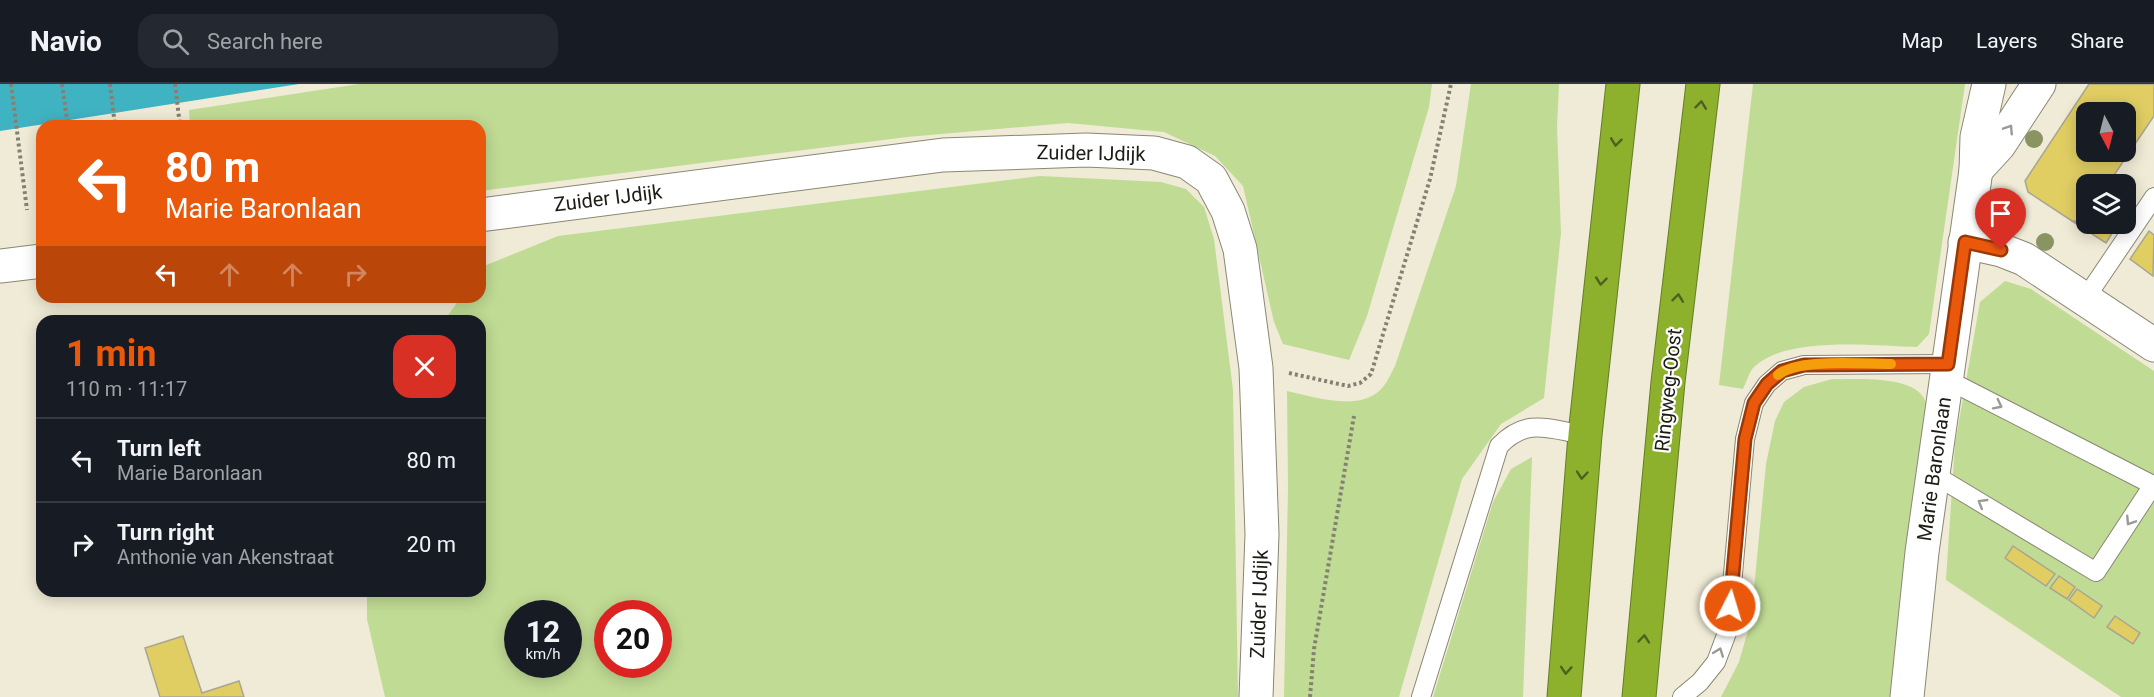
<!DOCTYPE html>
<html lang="en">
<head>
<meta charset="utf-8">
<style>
  body { margin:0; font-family:Roboto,sans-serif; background:#242831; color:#f1f3f6; height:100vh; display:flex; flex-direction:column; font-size:22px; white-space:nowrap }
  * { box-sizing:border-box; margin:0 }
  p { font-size:20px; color:#9ea1a6 }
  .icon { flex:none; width:33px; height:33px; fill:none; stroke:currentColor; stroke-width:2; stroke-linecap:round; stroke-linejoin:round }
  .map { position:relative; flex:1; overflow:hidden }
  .panel { position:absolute; left:36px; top:231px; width:450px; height:282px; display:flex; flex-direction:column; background:#171b24; border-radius:18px; box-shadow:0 3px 15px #0003 }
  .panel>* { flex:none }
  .hud { position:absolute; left:36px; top:36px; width:450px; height:183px; border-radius:18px; box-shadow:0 3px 15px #0003; background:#ea580c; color:#fff; overflow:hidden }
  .needle { width:39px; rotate:173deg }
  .controls { position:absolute; left:2076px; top:18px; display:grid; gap:12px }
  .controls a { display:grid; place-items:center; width:60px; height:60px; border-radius:12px; background:#171b24; box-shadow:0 3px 15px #0003; font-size:30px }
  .speed { position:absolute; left:504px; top:516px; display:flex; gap:12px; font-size:30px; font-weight:700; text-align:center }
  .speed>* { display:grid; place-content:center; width:78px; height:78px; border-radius:50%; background:#171b24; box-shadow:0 3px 15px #0003; line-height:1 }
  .speed small { font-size:15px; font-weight:400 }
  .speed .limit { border:9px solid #d22; background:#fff; color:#111 }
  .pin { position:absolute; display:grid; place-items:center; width:51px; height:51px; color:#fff; margin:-62px -26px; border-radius:50% 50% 50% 0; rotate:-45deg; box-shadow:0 0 6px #0007 }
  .pin .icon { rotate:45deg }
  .me { position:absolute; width:66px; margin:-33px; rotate:5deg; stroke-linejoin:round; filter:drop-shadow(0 0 4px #0008) }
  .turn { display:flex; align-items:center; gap:21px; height:126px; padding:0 30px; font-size:27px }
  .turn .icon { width:78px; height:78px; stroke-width:2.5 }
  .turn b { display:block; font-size:42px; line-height:51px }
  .lanes { display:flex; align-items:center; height:57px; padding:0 30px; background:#0003; justify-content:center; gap:30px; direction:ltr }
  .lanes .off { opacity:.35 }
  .round { display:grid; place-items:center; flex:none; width:63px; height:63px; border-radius:18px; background:#242831 }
  .headline { display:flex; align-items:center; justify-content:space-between; height:102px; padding:0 30px }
  h1 { font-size:36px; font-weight:700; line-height:45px; color:#ea580c }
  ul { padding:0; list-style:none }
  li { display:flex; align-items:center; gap:18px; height:84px; padding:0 30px; border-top:2px solid #363941 }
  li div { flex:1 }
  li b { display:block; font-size:22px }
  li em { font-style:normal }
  header { display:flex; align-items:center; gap:36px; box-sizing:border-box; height:84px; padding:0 30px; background:#171b24; border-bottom:2px solid #363941 }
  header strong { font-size:28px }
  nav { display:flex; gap:33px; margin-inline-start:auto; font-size:21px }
  .search { width:420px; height:54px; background:#242831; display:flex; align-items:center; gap:15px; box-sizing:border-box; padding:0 21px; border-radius:18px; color:#9ea1a6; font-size:22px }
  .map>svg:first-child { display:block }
  .green { fill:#c0db94; fill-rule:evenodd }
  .water { fill:#40b3c3 }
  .building { fill:#e1ce63; stroke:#a9a591; stroke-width:1.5; fill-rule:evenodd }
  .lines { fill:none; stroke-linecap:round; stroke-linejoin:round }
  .lane-casing { stroke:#8a8774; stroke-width:20 }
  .street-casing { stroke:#8a8774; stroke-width:35 }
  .secondary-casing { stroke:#8a8774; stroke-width:35 }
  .highway-casing { stroke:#667d25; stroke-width:35 }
  .path { stroke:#848173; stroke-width:4; stroke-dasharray:3 3; stroke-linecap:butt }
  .lane { stroke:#fff; stroke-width:18 }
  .street { stroke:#fff; stroke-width:33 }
  .secondary { stroke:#fff; stroke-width:33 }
  .highway { stroke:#8db12d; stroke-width:33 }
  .tree { fill:#8a9462 }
  .oneway { stroke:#506020 }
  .oneway2 { stroke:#9a9996 }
  .route-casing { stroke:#983908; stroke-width:15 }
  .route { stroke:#ea580c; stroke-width:10 }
  .slow { stroke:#f59e0b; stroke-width:10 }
  .labels { text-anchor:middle; stroke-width:4.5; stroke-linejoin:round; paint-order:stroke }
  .street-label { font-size:20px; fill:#1e1d15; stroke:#fff }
</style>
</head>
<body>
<header>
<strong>Navio</strong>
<div class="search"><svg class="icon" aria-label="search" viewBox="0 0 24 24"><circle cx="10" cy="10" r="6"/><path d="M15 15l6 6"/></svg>Search here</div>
<nav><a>Map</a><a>Layers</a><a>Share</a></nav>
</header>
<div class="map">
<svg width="2154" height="613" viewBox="0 0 2154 613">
  <rect width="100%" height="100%" fill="#efebd6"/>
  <g class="green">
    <path d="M359 0H1432L1429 23 1367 232 1349 276 1283 260 1274 238 1243 102 1215 72 1164 48 1068 39 907 53 480 107V42H190L189 26Z"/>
    <path d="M1471 0H1559L1557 43 1561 149 1544 314 1501 340 1462 395 1399 613H1284L1288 404 1287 307C1314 313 1362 329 1383 303 1388 297 1391 289 1395 282L1456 102Z"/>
    <path d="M1753 0H1965L1929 250 1917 263C1874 262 1785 251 1753 284 1749 289 1746 299 1743 305L1719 301Z"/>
    <path d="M1040 92 1161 98 1186 105 1204 123 1214 155 1233 306 1238 613H385L367 535V507H480V237H444L461 213H480V187L484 182 558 152ZM518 530H568V580H518ZM608 530H658V580H608Z"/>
    <path d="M2005 197 2031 205 2154 287V613H2121L1946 496 1955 360 1980 218Z"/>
    <path d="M1832 295C1855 296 1918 290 1926 319 1927 327 1927 335 1927 343L1895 613H1721L1739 578 1751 536 1766 380 1775 337 1784 318 1804 303Z"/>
    <path d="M1532 373 1523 613H1433L1493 418 1511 385Z"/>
  </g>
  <path class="water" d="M0 0H299L0 47Z"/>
  <g class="building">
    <path d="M2089 0H2154V32L2108 100H2086V132L2079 138 2072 137 2028 108 2025 97ZM2086 28H2126V68H2086Z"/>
    <path d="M2086 132V140H2118L2106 159 2072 137 2079 138Z"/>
    <path d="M2149 147 2154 151 2153 192 2130 175Z"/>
    <path d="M2013 462 2055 490 2046 502 2005 474Z"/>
    <path d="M2059 492 2075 503 2067 515 2050 504Z"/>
    <path d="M2077 505 2102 522 2094 534 2069 516Z"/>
    <path d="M2115 532 2140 549 2133 560 2107 543Z"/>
    <path d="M183 552 202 609 239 597 244 613H160L145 564Z"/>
  </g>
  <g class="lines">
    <defs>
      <g id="lane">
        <path d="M2085 215 2154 113"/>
        <path d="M1933 390 2096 488 2153 401 1946 295"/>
        <path d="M1421 613 1499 362C1527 333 1548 345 1585 351"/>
        <path d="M1682 613 1700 598 1716 578 1728 546 1745 355 1754 319 1767 300 1782 287 1804 281 1949 280"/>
      </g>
      <g id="street">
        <path d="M480 131 943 71 1086 66 1154 69 1187 78 1211 95 1228 127 1240 165 1256 284 1262 450 1256 613"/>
        <path d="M1965 158 2001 166 2024 175 2154 261"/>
        <path d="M0 182 42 177"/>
      </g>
      <g id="secondary">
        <path d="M1976 86 1999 61 2039 0"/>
        <path d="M1907 613 1922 468 1976 86 1977 53 1989 0"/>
      </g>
      <g id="highway">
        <path d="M1564 613 1585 351 1623 0"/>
        <path d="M1639 613 1668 298 1703 0"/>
      </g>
    </defs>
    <use href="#lane" class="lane-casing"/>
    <use href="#street" class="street-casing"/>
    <use href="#secondary" class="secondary-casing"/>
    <use href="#highway" class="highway-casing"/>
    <g class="path">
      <path d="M11 0 27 126"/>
      <path d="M62 0 68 42"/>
      <path d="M110 0 115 42"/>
      <path d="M175 0 180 42"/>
      <path d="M1289 289 1348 302 1360 299 1371 290 1430 95 1451 0"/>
      <path d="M1310 613 1314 565 1354 332"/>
    </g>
    <use href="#lane" class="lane"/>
    <use href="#street" class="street"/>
    <use href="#secondary" class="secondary"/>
    <use href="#highway" class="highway"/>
  </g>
  <g class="tree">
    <circle cx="2034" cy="55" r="9"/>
    <circle cx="2045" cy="158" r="9"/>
  </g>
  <defs><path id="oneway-chevron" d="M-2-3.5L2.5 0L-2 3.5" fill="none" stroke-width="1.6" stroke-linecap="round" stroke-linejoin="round" transform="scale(1.5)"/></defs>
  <g class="oneway">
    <use href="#oneway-chevron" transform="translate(1701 21) rotate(-83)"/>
    <use href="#oneway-chevron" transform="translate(1616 58) rotate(97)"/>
    <use href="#oneway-chevron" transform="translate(1601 197) rotate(96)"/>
    <use href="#oneway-chevron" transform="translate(1678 214) rotate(-83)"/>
    <use href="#oneway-chevron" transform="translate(1582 391) rotate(95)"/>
    <use href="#oneway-chevron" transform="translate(1644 555) rotate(-85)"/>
    <use href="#oneway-chevron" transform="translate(1566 586) rotate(94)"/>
  </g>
  <g class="oneway2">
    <use href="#oneway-chevron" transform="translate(2009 45) rotate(-57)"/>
    <use href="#oneway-chevron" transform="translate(1998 321) rotate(27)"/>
    <use href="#oneway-chevron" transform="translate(1982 419) rotate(-149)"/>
    <use href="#oneway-chevron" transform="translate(2130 437) rotate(123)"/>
    <use href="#oneway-chevron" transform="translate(1719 568) rotate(-69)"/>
  </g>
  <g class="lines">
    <defs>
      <path id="route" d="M1730 522 1745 355 1754 319 1767 300 1782 287 1804 281 1948 280 1965 158 2001 166"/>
    </defs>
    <use href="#route" class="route-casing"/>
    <use href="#route" class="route"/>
    <path class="slow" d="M1778 291C1797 274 1865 280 1891 280"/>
  </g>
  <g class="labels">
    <g class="street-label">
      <text transform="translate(1091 69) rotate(1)" y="7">Zuider IJdijk</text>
      <text transform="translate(608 114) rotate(-7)" y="7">Zuider IJdijk</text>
      <text transform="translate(1668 306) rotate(-84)" y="7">Ringweg-Oost</text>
      <text transform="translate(1934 385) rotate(-82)" y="7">Marie Baronlaan</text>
      <text transform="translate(1259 520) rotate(-88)" y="7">Zuider IJdijk</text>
    </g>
  </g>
</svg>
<div class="controls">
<a><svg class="needle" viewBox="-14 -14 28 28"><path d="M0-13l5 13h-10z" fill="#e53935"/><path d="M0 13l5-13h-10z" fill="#9ea1a6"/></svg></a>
<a><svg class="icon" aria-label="layers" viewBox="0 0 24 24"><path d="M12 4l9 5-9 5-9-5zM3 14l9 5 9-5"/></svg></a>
</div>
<div class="speed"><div>12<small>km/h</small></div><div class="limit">20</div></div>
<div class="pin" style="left:2001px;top:166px;background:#d93025"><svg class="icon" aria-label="arrive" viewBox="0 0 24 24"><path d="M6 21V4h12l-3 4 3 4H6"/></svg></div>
<svg class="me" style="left:1730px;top:522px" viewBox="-20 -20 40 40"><circle r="17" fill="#ea580c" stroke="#fff" stroke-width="3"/><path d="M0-11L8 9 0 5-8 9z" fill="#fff"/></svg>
<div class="hud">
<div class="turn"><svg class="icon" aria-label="left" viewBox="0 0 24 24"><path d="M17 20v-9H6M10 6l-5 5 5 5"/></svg><div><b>80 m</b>Marie Baronlaan</div></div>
<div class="lanes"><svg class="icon" aria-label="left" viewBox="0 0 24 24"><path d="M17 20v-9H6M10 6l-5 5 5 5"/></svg><svg class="icon off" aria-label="ahead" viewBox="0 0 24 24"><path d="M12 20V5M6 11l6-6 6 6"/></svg><svg class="icon off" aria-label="ahead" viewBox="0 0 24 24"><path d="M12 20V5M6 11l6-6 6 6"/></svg><svg class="icon off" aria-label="right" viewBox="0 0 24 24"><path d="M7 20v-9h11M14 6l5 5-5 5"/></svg></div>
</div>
<section class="panel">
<div class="headline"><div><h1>1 min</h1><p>110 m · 11:17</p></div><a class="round" style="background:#d93025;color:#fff"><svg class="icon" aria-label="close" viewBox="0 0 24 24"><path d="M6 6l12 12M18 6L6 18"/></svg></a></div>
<ul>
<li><svg class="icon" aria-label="left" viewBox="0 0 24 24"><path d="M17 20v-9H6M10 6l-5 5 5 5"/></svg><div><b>Turn left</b><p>Marie Baronlaan</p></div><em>80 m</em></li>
<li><svg class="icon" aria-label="right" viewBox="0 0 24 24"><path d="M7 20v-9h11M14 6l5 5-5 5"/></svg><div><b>Turn right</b><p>Anthonie van Akenstraat</p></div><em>20 m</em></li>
</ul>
</section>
</div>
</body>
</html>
